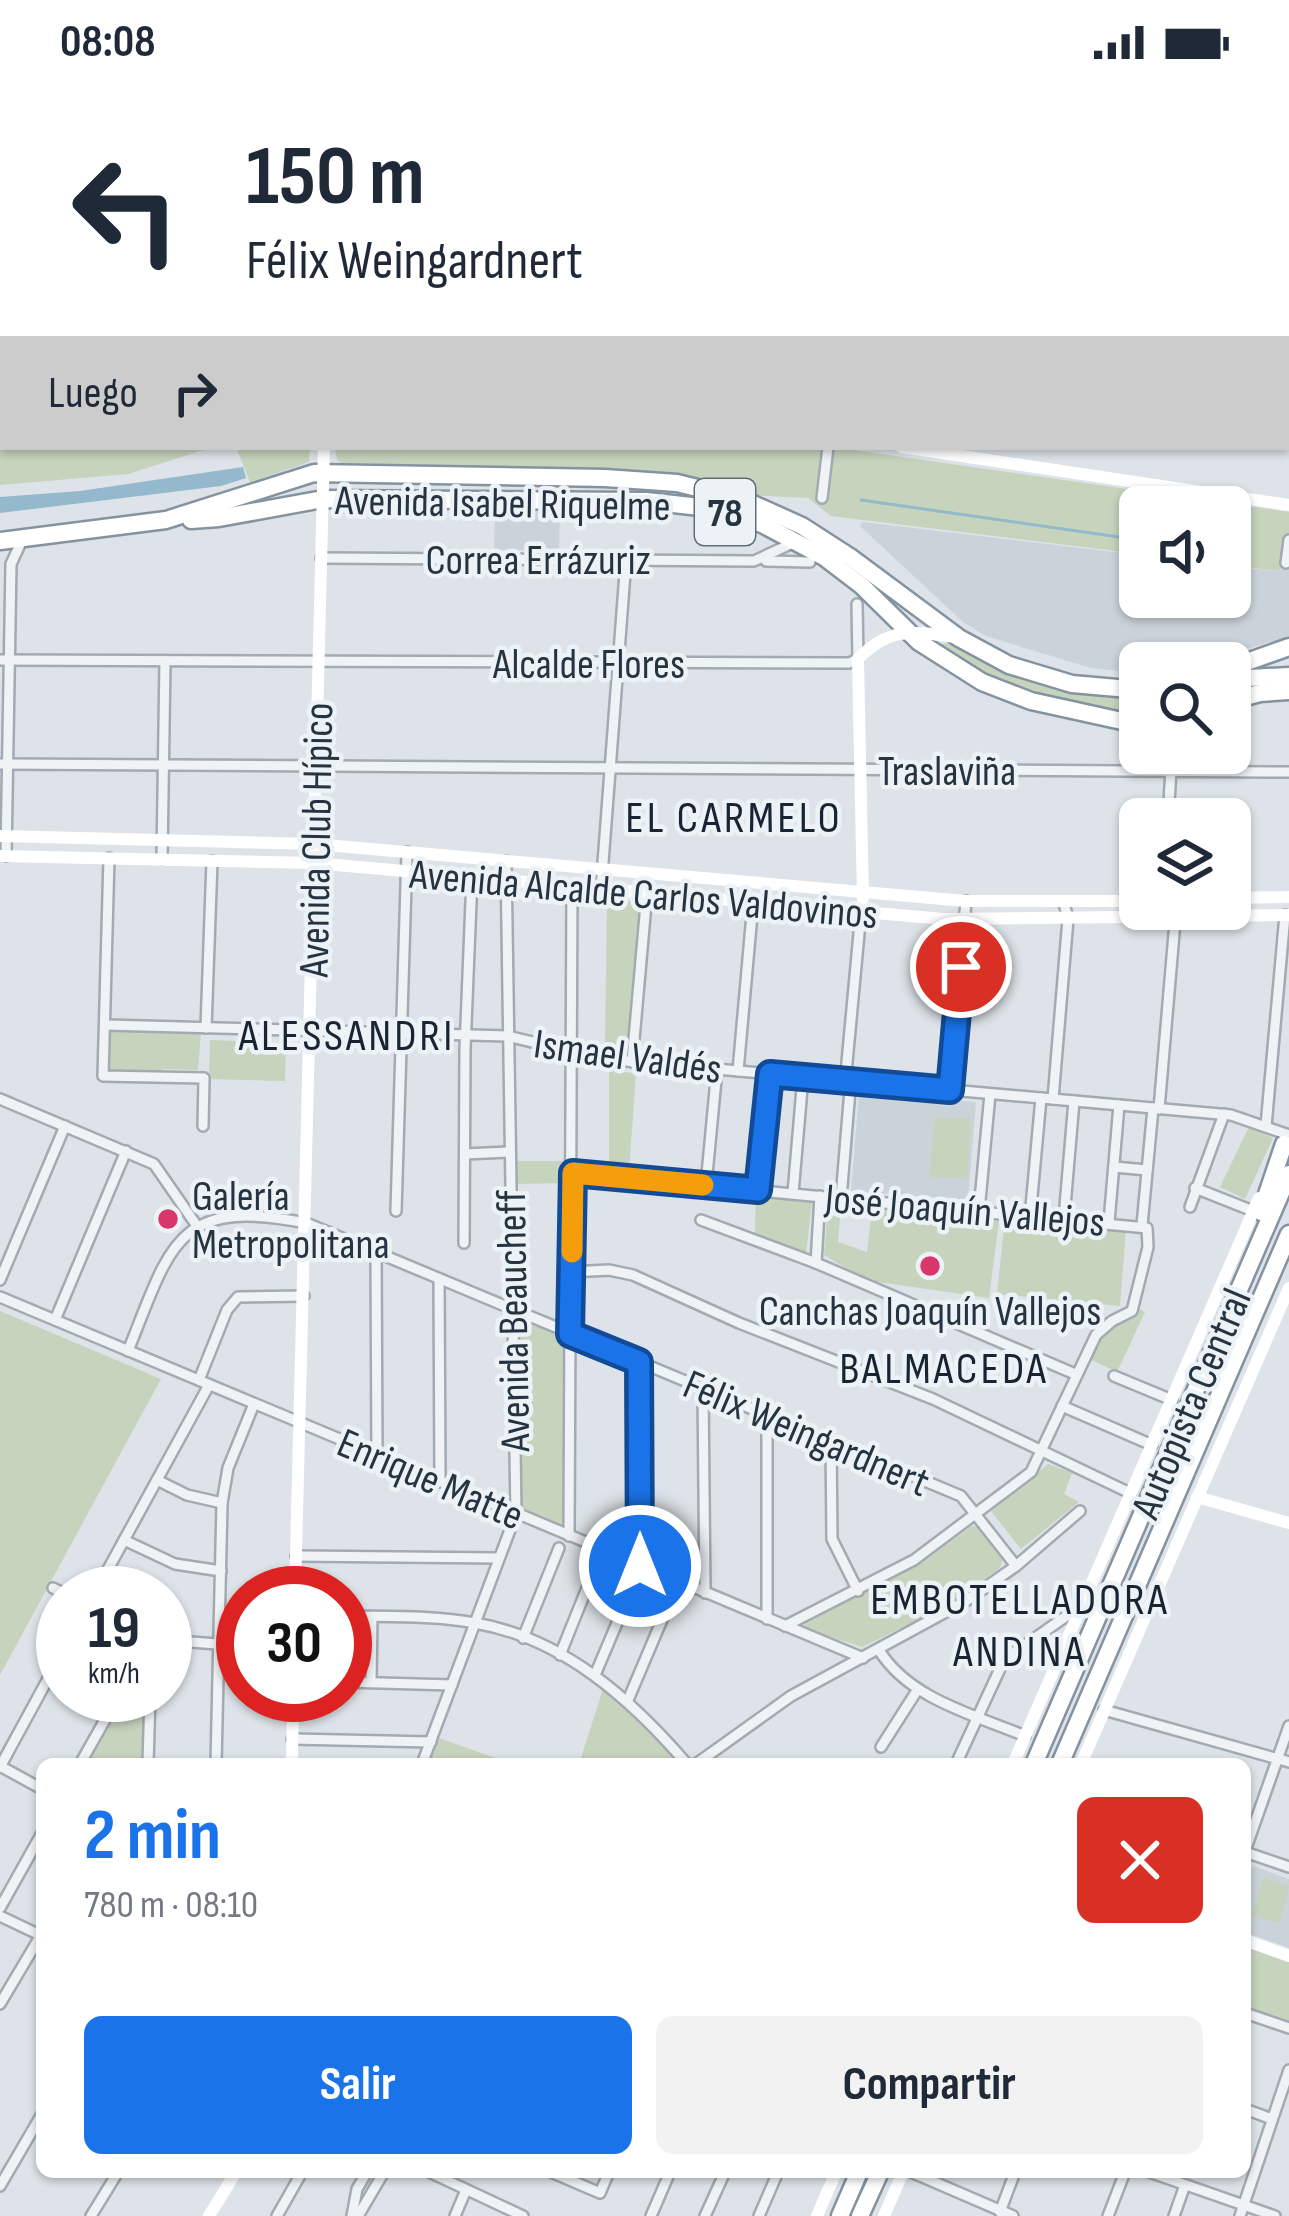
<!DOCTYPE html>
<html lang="es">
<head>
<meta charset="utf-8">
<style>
  body { margin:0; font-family:"Sofia Sans Condensed",sans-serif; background:#f2f2f3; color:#1f2937; height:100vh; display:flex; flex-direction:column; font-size:45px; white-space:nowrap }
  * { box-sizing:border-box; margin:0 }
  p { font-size:39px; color:#747a83 }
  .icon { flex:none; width:66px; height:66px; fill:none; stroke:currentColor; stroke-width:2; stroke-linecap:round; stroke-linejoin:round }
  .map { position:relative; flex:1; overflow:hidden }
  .sheet { position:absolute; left:36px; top:1674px; width:1215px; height:420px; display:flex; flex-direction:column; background:#fff; border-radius:18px; box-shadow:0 3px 9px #0004 }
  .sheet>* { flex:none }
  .guide { position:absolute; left:0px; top:0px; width:1290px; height:366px; box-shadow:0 3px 9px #0004; background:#fff; color:#1f2937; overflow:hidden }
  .buttons { position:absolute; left:1119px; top:402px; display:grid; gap:24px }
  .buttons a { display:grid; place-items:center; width:132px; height:132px; border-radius:18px; background:#fff; box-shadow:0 3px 9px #0004; font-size:60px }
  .speed { position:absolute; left:36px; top:1482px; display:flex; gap:24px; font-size:60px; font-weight:700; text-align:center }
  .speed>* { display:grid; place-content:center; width:156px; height:156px; border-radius:50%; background:#fff; box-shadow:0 3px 9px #0004; line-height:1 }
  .speed small { font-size:30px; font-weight:400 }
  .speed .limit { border:18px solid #d22; background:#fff; color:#111 }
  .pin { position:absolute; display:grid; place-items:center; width:102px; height:102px; color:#fff; margin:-51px; border:6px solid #fff; border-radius:50%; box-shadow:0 3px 12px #0007 }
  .me { position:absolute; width:132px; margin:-66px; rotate:0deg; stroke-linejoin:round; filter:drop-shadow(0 0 9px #0008) }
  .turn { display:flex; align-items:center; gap:42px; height:252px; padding:0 48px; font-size:54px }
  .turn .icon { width:156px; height:156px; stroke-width:2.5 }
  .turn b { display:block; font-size:84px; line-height:102px }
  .then { display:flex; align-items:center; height:114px; padding:0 48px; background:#0003; gap:24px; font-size:45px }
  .round { display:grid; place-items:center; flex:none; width:126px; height:126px; border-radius:18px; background:#f2f2f3 }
  .head { display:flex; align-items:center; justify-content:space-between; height:204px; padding:0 48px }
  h1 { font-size:72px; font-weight:700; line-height:90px; color:#1a73e8 }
  .cta { display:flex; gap:24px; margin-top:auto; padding:24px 48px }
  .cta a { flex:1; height:138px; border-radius:18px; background:#1a73e8; color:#fff; font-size:48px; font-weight:700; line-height:138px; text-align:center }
  .cta a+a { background:#f2f2f3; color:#1f2937 }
  .status { display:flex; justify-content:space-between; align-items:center; height:84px; padding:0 60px; background:#fff; direction:ltr }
  .status svg { height:33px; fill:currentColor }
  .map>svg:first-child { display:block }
  .built { fill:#cbd3da }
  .green { fill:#c6d3bd }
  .water { fill:#94b9cc }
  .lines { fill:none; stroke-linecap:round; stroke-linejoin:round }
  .stream { stroke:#94b9cc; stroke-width:3 }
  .street-casing { stroke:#a2abb2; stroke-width:14 }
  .highway-casing { stroke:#8393a0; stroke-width:21 }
  .street { stroke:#f0f3f6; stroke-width:9 }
  .secondary { stroke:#fff; stroke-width:12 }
  .highway { stroke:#fff; stroke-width:16 }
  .route-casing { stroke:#114b97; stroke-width:30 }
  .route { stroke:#1a73e8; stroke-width:21 }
  .slow { stroke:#f59e0b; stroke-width:21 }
  .poi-dot { fill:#d9366a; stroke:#ecf2f6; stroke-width:4.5 }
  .labels { text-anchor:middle; stroke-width:9; stroke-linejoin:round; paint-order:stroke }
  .shield { fill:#ecf2f6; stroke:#616d77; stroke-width:3 }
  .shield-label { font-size:39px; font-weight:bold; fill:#253440 }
  .street-label { font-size:42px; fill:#253440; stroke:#ecf2f6 }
  .poi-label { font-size:42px; fill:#253440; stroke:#ecf2f6; text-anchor:start }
  .neighbourhood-label { font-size:45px; letter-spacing:3px; fill:#182431; stroke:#ecf2f6 }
</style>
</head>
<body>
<div class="status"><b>08:08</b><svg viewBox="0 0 49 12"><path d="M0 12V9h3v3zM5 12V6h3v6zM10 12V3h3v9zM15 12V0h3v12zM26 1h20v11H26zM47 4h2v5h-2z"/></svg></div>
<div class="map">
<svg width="1289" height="2132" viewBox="0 0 1289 2132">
  <rect width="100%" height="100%" fill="#dde3e8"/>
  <g class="built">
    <path d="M560 424 559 466H494L495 425Z"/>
    <path d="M863 438 1140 471V513H1230V482L1277 487 1289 483V553L1196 579H1140V589L1091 584 986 552 963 538 860 442Z"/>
    <path d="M859 1009 976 1018 968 1116 851 1107Z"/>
    <path d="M1253 1782 1289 1795V1864L1245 1848V1798Z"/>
  </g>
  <g class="green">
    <path d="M538 0H986L538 3Z"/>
    <path d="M0 328 3 363H213L128 390 0 401Z"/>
    <path d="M236 363H310L309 378 250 398Z"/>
    <path d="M335 363H832L1289 428V481L1277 487 1230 481V423H1140V470L831 432 808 414 745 411 692 394 650 387 342 379 337 376Z"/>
    <path d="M954 559C1013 592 1072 616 1140 611V632C1066 620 996 599 932 560Z"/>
    <path d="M607 815 641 818 628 966 605 964Z"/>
    <path d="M107 945 201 948 198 986 163 985 162 992 106 990Z"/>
    <path d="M210 956 286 959 285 997 209 995Z"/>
    <path d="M609 985 636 990 629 1087 609 1085Z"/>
    <path d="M934 1033 971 1035 967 1095 930 1093Z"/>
    <path d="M1249 1043 1273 1054 1245 1115 1220 1103Z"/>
    <path d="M515 1077H565V1099L515 1100Z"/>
    <path d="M756 1112 812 1118 806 1170 755 1149Z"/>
    <path d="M828 1121 841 1122 838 1158 867 1168 872 1125 999 1137 989 1214 865 1196 824 1171Z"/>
    <path d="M1005 1135 1126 1145 1120 1222 997 1210Z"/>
    <path d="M1137 1223 1145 1228 1117 1288 1089 1275 1103 1245Z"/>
    <path d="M0 1227 161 1295 0 1591Z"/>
    <path d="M520 1232 565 1254 564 1444 521 1427Z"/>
    <path d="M1048 1380 1072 1389 1064 1410 1079 1418 1021 1465 991 1427Z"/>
    <path d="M972 1442 978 1443 1003 1474 1000 1484 948 1521 862 1563 800 1543 927 1475Z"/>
    <path d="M604 1602 628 1619 678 1676 675 1680H579Z"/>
    <path d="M125 1611H144L142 1680H87Z"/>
    <path d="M439 1654 512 1680H429Z"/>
    <path d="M1264 1793 1289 1802 1279 1840 1252 1830Z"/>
    <path d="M1245 1863 1289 1878V1939L1245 1925Z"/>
  </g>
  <path class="water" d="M243 383 246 394 221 402 0 429V413L80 407Z"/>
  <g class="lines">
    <path class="stream" d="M861 416 1140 456"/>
    <defs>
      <g id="street">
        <path d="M1017 0V3"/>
        <path d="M822 414 828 363"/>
        <path d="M321 474 754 477 797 457"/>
        <path d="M766 477 810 478"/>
        <path d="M1286 479 1289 456"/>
        <path d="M0 576 849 579 858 575 857 520"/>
        <path d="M0 680 1289 688"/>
        <path d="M1168 735 1172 669"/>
        <path d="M6 772 11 480 23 454"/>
        <path d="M109 774 103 992 204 994 203 1042"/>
        <path d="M162 775 165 577"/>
        <path d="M601 805 626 476"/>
        <path d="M106 941 507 952 604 975 1231 1031 1289 1051"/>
        <path d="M206 944 212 777"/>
        <path d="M632 978 647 809"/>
        <path d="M738 987 753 819"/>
        <path d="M950 1006 966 817"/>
        <path d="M0 1015 154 1080 197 1142"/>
        <path d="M1053 1015 1068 835 1064 819"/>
        <path d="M1159 1025 1175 838 1170 825"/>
        <path d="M1266 1042 1285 831"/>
        <path d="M465 1070 508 1068"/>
        <path d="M1114 1083 1147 1086"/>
        <path d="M573 1089 1147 1144 1148 1163 1132 1227 1112 1237 1096 1251 1031 1388 914 1476 785 1542"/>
        <path d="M706 1101 717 985"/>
        <path d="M1195 1104 1253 1127"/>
        <path d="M758 1106 769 990"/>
        <path d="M793 1109 803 993"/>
        <path d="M841 1114 850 1006 846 989 861 828"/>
        <path d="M1031 1123 1041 1014"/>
        <path d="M1190 1123 1224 1030"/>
        <path d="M396 1127 407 768"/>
        <path d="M979 1127 990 1010"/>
        <path d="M1064 1134 1074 1017"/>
        <path d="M701 1136 816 1179 1075 1290"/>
        <path d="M1109 1138 1119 1021"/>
        <path d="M1142 1141 1153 1024"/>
        <path d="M464 1159 465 965 472 793"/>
        <path d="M376 1169 377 1371"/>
        <path d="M816 1179 820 1112"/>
        <path d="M571 1188 609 1186 633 1191 739 1239 933 1315 1130 1409"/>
        <path d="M439 1195 440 1398"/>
        <path d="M0 1196 65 1042"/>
        <path d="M0 1213 863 1574"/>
        <path d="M55 1236 126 1067"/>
        <path d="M128 1267C171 1160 176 1113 306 1139L961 1412 1016 1482"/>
        <path d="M639 1278 640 1482"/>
        <path d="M1114 1292 1172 1316"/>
        <path d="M199 1296 227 1226 238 1213 304 1212"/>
        <path d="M703 1305 705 1509"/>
        <path d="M1062 1322 1152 1361"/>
        <path d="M767 1332V1535"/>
        <path d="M831 1358 832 1455 858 1507"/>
        <path d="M157 1396 187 1411 222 1419"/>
        <path d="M569 1452 572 802"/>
        <path d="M124 1456 175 1480 221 1487"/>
        <path d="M296 1472 499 1474"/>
        <path d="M53 1504 63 1509"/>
        <path d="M95 1509 209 1301"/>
        <path d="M345 1532C388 1533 432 1531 475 1539 563 1554 631 1615 687 1680"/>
        <path d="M523 1554 559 1464"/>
        <path d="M165 1556 243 1562"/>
        <path d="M879 1566C909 1615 975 1631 1025 1652"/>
        <path d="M560 1571 597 1479"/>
        <path d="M595 1591 636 1494"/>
        <path d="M345 1598 452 1601"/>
        <path d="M371 1598 372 1533"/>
        <path d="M628 1616 678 1498"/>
        <path d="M1104 1626 1289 1678"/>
        <path d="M292 1655 431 1658"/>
        <path d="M881 1663 918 1605"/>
        <path d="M80 1680 119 1611"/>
        <path d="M148 1680 150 1611"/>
        <path d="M216 1680 222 1419 228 1384 254 1320"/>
        <path d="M422 1680 516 1430 506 777"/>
        <path d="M696 1680 791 1612 966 1517 1016 1482 1080 1427"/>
        <path d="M956 1680 1004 1576 1082 1521"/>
        <path d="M0 1682 42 1705"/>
        <path d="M0 1683 63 1567"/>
        <path d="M1245 1767 1289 1642"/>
        <path d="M1245 1768 1289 1783"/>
        <path d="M0 1824 42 1749"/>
        <path d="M0 1832 42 1852"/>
        <path d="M0 1920 41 1851"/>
        <path d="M1245 1929 1289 1944"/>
        <path d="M1245 2025 1272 2035"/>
        <path d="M429 2088 523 2132"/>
        <path d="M551 2088 600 2109 609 2088"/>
        <path d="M911 2088 1013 2132"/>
        <path d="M1149 2088 1275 2132"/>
        <path d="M0 2102 42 2030"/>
        <path d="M1000 2128 1015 2088"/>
        <path d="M91 2132 118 2088"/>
        <path d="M277 2132 302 2088"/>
        <path d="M352 2132 357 2105 367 2088"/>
        <path d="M358 2132 384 2088"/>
        <path d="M455 2132 466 2106"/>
        <path d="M651 2132 670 2088"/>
        <path d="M705 2132 725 2088"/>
        <path d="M759 2132 778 2088"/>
        <path d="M1108 2132 1125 2088"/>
        <path d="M1174 2132 1185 2101"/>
        <path d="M1240 2132 1289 1986"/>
      </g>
      <g id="highway">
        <path d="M191 436 219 434 323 415 646 417 709 424 762 440 824 473 862 502 919 558 982 598 1031 617 1140 641"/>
        <path d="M0 457 166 436 314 389 605 394 677 399 742 415 802 442 850 473 959 554 1009 581 1072 600 1140 606"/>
        <path d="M1230 584 1289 563"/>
        <path d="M1230 595 1289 592"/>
        <path d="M1230 617 1260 609 1289 607"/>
        <path d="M1261 1128 1284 1060"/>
        <path d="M1034 1680 1289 1090"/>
        <path d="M1060 1680 1289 1150"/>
        <path d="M840 2132 859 2088"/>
        <path d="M860 2132 880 2088"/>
      </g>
    </defs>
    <use href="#street" class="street-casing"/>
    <use href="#highway" class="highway-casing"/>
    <use href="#street" class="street"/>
    <g class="secondary">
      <path d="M315 0 317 3"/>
      <path d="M360 0 361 3"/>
      <path d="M529 0V3"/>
      <path d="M30 3V0"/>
      <path d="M254 3 255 0"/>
      <path d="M332 3V0"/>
      <path d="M1101 3 1183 0"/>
      <path d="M0 42H3"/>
      <path d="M0 322H3"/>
      <path d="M901 363 1289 421"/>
      <path d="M0 752 314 760 966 817H1140"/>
      <path d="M0 772 314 779 943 835 1289 831"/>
      <path d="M1230 814 1289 813"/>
      <path d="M863 815 858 575C889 543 912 547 954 553"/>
      <path d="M1197 1413 1289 1439"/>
      <path d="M295 1509 324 363"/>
      <path d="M292 1680 293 1611"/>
      <path d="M1013 1680 1259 1114"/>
      <path d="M1081 1680 1289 1204"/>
      <path d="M1245 1856 1289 1872"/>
      <path d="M209 2132 236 2088"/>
      <path d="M817 2132 836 2088"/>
      <path d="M884 2132 903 2088"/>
    </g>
    <use href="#highway" class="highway"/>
  </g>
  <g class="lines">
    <defs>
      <path id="route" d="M640 1482 639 1278 570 1250 573 1089 758 1106 770 990 950 1006 961 883"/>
    </defs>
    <use href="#route" class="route-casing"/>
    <use href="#route" class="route"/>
    <path class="slow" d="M572 1168 573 1089 703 1101"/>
  </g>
  <g class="poi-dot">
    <circle cx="168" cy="1135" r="12"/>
    <circle cx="930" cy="1182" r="12"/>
  </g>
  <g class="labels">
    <rect class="shield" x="695" y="395" width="60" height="66" rx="9"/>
    <g class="shield-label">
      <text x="725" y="442">78</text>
    </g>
    <g class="street-label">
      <text transform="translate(503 418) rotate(1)" y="15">Avenida Isabel Riquelme</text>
      <text x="538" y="490">Correa Errázuriz</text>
      <text x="589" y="594">Alcalde Flores</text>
      <text x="947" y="701">Traslaviña</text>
      <text transform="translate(315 756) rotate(-89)" y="15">Avenida Club Hípico</text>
      <text transform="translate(644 809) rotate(5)" y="15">Avenida Alcalde Carlos Valdovinos</text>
      <text transform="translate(628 971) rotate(8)" y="15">Ismael Valdés</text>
      <text transform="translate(965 1125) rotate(5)" y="15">José Joaquín Vallejos</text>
      <text transform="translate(512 1237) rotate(-91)" y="15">Avenida Beaucheff</text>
      <text transform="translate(1190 1319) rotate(-67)" y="15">Autopista Central</text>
      <text transform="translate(807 1348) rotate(23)" y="15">Félix Weingardnert</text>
      <text transform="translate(431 1394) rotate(23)" y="15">Enrique Matte</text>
    </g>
    <g class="poi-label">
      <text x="192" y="1126">Galería<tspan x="192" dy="48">Metropolitana</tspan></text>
      <text x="930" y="1241" text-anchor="middle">Canchas Joaquín Vallejos</text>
    </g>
    <g class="neighbourhood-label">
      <text x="734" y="748">EL CARMELO</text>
      <text x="347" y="966">ALESSANDRI</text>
      <text x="944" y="1299">BALMACEDA</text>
      <text x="1020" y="1530">EMBOTELLADORA<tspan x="1020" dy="52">ANDINA</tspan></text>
    </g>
  </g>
</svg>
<div class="buttons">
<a><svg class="icon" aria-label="sound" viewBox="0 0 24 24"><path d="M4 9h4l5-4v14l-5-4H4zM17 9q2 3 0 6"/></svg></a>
<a><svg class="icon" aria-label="search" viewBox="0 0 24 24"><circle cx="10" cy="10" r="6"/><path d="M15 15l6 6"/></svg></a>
<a><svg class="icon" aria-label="layers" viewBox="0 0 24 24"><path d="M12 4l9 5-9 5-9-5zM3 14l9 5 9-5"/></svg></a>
</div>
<div class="speed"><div>19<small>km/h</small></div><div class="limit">30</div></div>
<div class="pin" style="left:961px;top:883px;background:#d93025"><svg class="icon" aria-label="arrive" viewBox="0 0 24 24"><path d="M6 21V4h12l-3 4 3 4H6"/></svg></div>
<svg class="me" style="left:640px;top:1482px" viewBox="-20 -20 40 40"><circle r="17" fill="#1a73e8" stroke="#fff" stroke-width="3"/><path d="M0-11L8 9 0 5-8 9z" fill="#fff"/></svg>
<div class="guide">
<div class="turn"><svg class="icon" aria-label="left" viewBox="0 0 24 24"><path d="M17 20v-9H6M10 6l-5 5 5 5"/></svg><div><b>150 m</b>Félix Weingardnert</div></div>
<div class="then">Luego<svg class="icon" aria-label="right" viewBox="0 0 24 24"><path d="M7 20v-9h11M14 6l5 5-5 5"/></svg></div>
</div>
<section class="sheet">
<div class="head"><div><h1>2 min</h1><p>780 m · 08:10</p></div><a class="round" style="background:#d93025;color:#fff"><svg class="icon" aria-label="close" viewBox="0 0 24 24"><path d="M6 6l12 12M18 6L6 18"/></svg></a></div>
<div class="cta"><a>Salir</a><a>Compartir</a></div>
</section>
</div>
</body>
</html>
